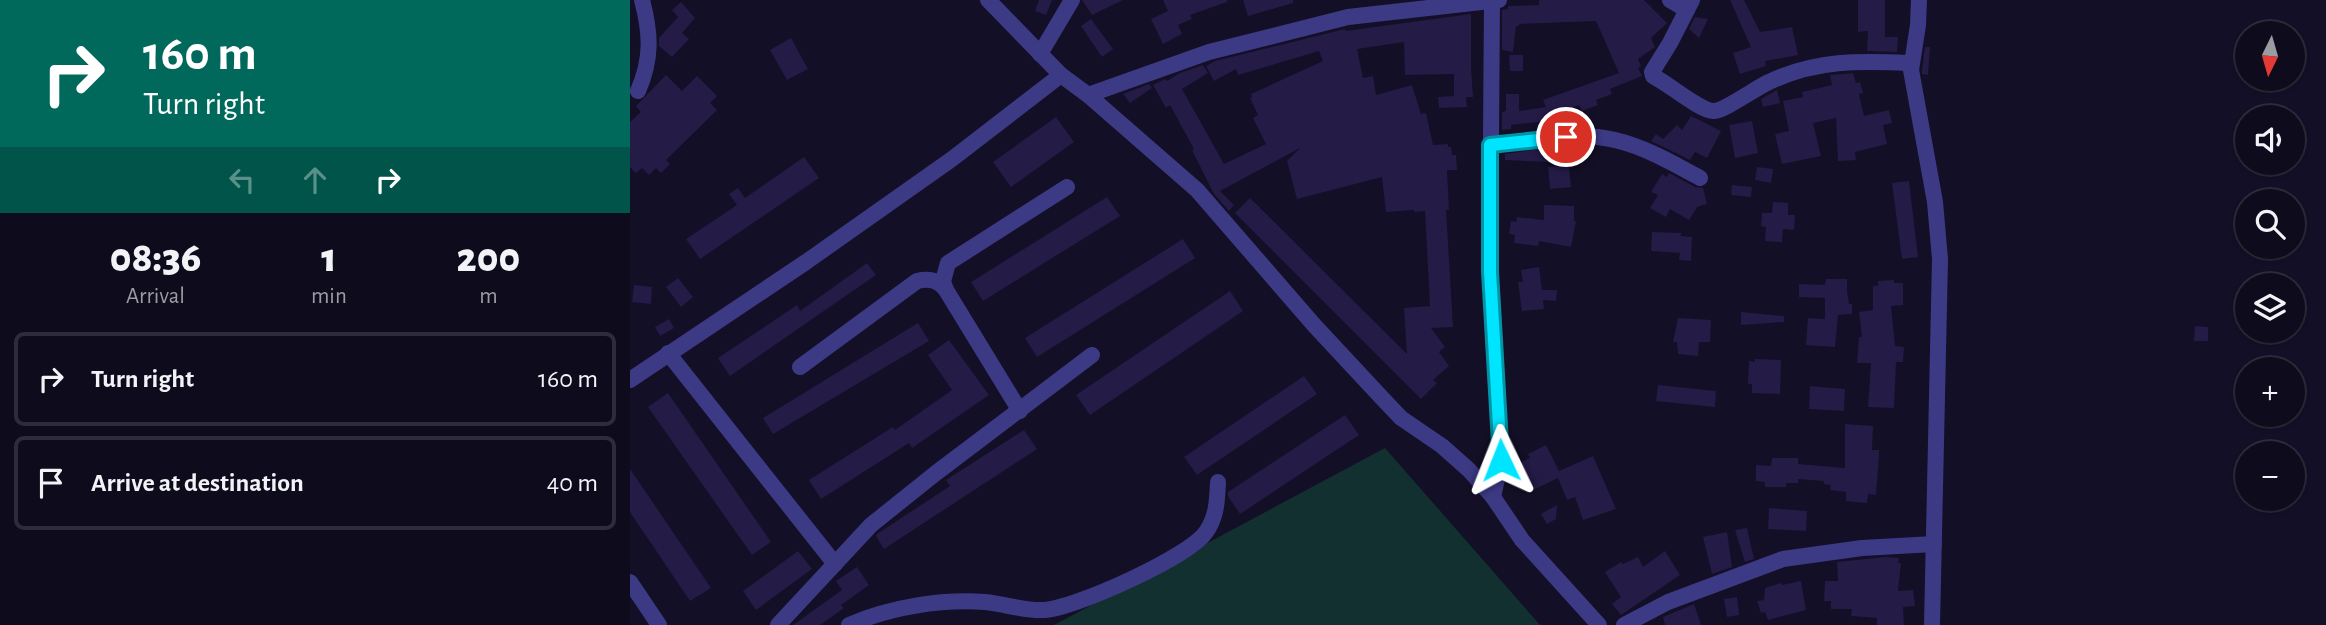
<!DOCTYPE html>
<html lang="en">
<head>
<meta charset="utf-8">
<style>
  body { margin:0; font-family:"Alegreya Sans",sans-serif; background:#1c1929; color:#f1f3f6; height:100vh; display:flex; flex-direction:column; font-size:26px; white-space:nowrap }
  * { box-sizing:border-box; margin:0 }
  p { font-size:23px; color:#9b9ba3 }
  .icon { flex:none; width:38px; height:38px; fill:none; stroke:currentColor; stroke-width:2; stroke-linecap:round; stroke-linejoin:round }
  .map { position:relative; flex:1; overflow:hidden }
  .panel { display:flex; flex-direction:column; background:#0e0b1c; width:630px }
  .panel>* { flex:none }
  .top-card { background:#00695c; color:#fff; overflow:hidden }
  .needle { width:46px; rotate:185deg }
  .buttons { position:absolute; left:1605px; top:21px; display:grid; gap:14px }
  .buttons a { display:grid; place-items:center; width:70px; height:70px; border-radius:50%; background:#0e0b1c; box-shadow:0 2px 5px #0004,0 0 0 2px #2e2b3b; font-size:35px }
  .pin { position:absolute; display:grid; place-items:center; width:60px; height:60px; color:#fff; margin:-30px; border:4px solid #fff; border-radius:50%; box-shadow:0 2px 7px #0007 }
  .me { position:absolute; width:77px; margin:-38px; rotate:358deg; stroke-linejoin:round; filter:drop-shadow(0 0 5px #0008) }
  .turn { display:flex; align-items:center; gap:24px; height:147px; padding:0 28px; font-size:32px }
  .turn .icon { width:91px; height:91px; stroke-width:2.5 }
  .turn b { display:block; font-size:49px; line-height:60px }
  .lanes { display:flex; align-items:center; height:66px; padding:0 28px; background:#0003; justify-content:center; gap:35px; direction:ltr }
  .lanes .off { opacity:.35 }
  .eta { display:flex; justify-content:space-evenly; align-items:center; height:119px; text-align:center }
  .eta b { font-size:42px; font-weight:800; line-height:49px }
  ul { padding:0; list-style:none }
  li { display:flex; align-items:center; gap:21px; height:94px; margin:0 14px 10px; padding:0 14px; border:4px solid #2e2b3b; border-radius:10px }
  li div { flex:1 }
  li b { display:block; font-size:26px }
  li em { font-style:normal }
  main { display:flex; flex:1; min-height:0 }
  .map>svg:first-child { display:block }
  .green { fill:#12302f }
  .building { fill:#241b47 }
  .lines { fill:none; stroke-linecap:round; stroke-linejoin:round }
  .minor { stroke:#3d3a85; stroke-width:16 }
  .route-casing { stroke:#0095a6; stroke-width:18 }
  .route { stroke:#00e5ff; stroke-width:12 }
</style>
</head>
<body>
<main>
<section class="panel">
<div class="top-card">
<div class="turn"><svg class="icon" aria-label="right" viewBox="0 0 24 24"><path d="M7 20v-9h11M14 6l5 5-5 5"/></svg><div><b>160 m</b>Turn right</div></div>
<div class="lanes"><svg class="icon off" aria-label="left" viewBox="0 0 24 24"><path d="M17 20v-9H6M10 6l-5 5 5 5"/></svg><svg class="icon off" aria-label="ahead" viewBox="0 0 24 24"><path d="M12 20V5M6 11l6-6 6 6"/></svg><svg class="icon" aria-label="right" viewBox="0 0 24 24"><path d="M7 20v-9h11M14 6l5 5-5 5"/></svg></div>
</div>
<div class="eta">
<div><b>08:36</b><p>Arrival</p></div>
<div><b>1</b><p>min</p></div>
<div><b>200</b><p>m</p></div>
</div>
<ul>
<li><svg class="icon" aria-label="right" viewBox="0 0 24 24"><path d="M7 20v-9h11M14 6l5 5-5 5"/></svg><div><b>Turn right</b></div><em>160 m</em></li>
<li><svg class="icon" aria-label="arrive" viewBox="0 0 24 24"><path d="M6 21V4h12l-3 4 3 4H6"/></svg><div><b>Arrive at destination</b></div><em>40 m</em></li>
</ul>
</section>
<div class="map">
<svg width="1696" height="625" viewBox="0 0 1696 625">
  <rect width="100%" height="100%" fill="#130f26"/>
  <path class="green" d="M755 448 910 625H424Z"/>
  <g class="building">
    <path d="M409 0H422L416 15 405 11Z"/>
    <path d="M452 0H493L462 15Z"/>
    <path d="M533 0H597V2L560 15 562 19 548 25 552 34 533 44 521 19 538 11Z"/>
    <path d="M613 0H663V3L618 16Z"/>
    <path d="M909 0H1014L1037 23 1021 38 1025 47 1008 59 1011 66 1008 68 1012 76 980 89 982 94 966 100 968 105 952 111 949 105 908 122 881 125V129L872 130V112L876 111V94H889V111L916 107 913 100 989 73 966 21 889 24V26H886L883 52 872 50V10L878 9V6L909 5Z"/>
    <path d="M1100 0H1114L1130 32 1162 27 1168 55 1135 61 1136 66 1110 74 1103 53 1121 47Z"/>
    <path d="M1228 0H1255V37H1268L1267 52 1237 51 1238 31 1228 32Z"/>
    <path d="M51 2 65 18 52 33 59 39 42 57 29 46V38L48 17 42 10Z"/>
    <path d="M841 14V68L843 97H836L837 107 809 108 808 97 824 96V74L775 75 774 42 727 49 733 78 743 76 746 95 782 85 791 114 796 113 803 145 818 144V147H821L822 155H826L827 170H817L819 210H816L823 327 801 328 815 347 809 352 819 366 803 380 807 383 791 399 605 213 620 198 777 354 774 308 800 306 795 211 784 212V210L756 212 752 177 667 199 657 161 670 148 590 191 604 205 599 211 584 194 562 150 564 149 540 105 536 108 523 85 535 79 537 81 550 73 573 65 578 73 552 89 594 164 636 144 623 118 628 115 620 98 622 97 621 94 693 61 689 51 608 75 606 69 584 81 576 66 585 61 715 29V31Z"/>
    <path d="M1065 17 1078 19 1069 38 1059 29Z"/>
    <path d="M461 19 483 49 472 57 451 26Z"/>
    <path d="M161 38 178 69 157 80 140 50Z"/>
    <path d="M1295 47H1300L1298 75 1292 74V70Z"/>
    <path d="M879 55H893V71H880Z"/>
    <path d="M1223 73 1226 83 1230 82 1233 93 1229 94 1234 116 1259 110 1262 123 1253 125 1257 144 1225 152 1226 160 1208 161 1206 118 1183 123 1191 156 1152 164 1145 134 1159 131 1153 101 1173 97 1172 92 1202 85 1200 75Z"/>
    <path d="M36 75 52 91 67 76 87 96 80 103 87 110 36 160 40 164 31 173 26 168 19 175 12 168 6 173 0 167V122L11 112 6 106Z"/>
    <path d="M519 84 522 88 500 103 493 94Z"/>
    <path d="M1147 90 1150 103 1133 107 1131 99Z"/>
    <path d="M1061 116 1091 131 1077 158 1065 152 1060 160 1021 141 1026 134 1033 139 1047 125 1052 130Z"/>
    <path d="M426 117 444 142 381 187 363 162Z"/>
    <path d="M1122 121 1128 153 1105 158 1099 125Z"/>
    <path d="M910 149H918V162L875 160V154Z"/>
    <path d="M174 157 189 178 70 259 56 239 107 205 99 194 108 188 115 198Z"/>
    <path d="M939 166 941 187 920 189 918 167Z"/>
    <path d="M1127 167 1143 169 1141 183 1125 180Z"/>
    <path d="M1039 173 1065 187 1073 188 1077 204 1067 207 1059 220 1040 209 1036 217 1020 208 1028 195 1021 192 1032 174 1037 177Z"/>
    <path d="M1279 181 1288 257 1272 259 1262 183Z"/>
    <path d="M1102 185 1122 187 1121 197 1101 195Z"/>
    <path d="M477 197 490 216 353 301 341 282Z"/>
    <path d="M1143 202 1158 203V215H1165L1164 230 1153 229 1152 242 1135 241 1136 227 1131 226 1132 213H1142Z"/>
    <path d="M914 205 944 206V221H946L941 247 909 241 908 246 884 243 885 235 879 234 881 221 886 222 887 217 914 220Z"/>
    <path d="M1022 232 1052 233 1050 236 1062 237 1061 261 1049 260 1050 253 1021 251Z"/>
    <path d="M553 239 565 258 407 357 395 338Z"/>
    <path d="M237 263 246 275 100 376 88 358 167 305 170 311Z"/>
    <path d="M909 267 912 290H927L926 301 913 300 914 309 892 311 888 282H893L891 270Z"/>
    <path d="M48 278 63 297 51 307 36 287Z"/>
    <path d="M1196 279H1217V291L1219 304H1222V314L1208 315 1205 347 1176 345 1178 318 1195 319V298L1169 297V284L1195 285Z"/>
    <path d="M1264 280V283H1273V305L1261 306 1265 346 1274 347 1273 362H1266L1264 408 1238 407 1241 363H1227L1229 337H1232L1229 312 1243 310V286H1248V281Z"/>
    <path d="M4 285 22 287 21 304 2 302Z"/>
    <path d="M600 291 613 311 460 415 446 395Z"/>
    <path d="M1111 312 1154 316V322L1111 325Z"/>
    <path d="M1048 318 1081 320 1080 342H1069L1068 356 1048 354 1047 342H1043Z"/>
    <path d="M39 319 44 328 30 336 25 327Z"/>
    <path d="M288 323 299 341 143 434 133 418Z"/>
    <path d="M1565 326 1578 327V341H1564Z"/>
    <path d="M319 340 359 395 282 448 279 443 191 499 179 480 263 427 265 430 322 390 298 355Z"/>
    <path d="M1125 359 1151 360 1150 394 1122 393V384H1118L1119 361 1125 362Z"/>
    <path d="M674 376 687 394 567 475 554 457Z"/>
    <path d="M1028 385 1086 391 1085 407 1026 401Z"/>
    <path d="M1180 386 1215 389 1214 411 1179 409Z"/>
    <path d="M38 393 141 542 122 555 18 407Z"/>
    <path d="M715 415 729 435 610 514 598 496V492Z"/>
    <path d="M1215 424 1243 426 1242 450H1249V455L1246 495 1238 494 1237 503 1216 501V492L1200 490 1201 485 1194 484V481L1168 479V483H1156V487H1135V482L1126 481V465L1141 466 1142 458H1168V464L1215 468Z"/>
    <path d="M394 430 407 449 254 549 246 536 247 534 320 486 316 480Z"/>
    <path d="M916 445 929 471 963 456 986 509 953 520 945 497 937 500 928 478 899 492 885 465 900 458 898 454Z"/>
    <path d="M0 469 81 588 60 601 0 512Z"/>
    <path d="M927 505 926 519 917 524 911 514Z"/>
    <path d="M1139 508 1177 511 1176 531 1138 529Z"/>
    <path d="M1117 528 1124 559 1115 562 1105 530Z"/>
    <path d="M1097 532 1102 567 1082 574 1073 537Z"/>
    <path d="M168 551 182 569 126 610 113 591Z"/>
    <path d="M1035 551 1050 575 991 615 982 604 991 597 975 572 991 562 993 564 1008 557 1013 567Z"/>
    <path d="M1255 557 1269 558 1268 563H1271L1268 591 1283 590 1285 606 1273 607 1274 625H1247V618L1221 616 1222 609H1201V601H1194L1195 581H1208L1207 562Z"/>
    <path d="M227 567 239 585 211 605 214 608 190 625H163L212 590 206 581Z"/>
    <path d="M1171 581 1176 610 1138 620 1135 612 1131 613 1127 601 1134 600 1135 588 1151 583 1152 585Z"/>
    <path d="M1107 597 1109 615 1097 617 1094 599Z"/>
    <path d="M1064 604 1071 625H1035L1033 617Z"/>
  </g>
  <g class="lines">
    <g class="minor">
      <path d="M358 0 431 75 458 95 567 190 684 325 752 398 771 418 812 446 839 470 863 497 892 540 969 625"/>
      <path d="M862 0 860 272 871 460 863 497"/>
      <path d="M1040 0 1057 10"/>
      <path d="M1062 0 1040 43 1022 72 1023 76C1039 84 1069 110 1083 111 1093 112 1127 87 1139 82 1187 59 1230 61 1281 63"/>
      <path d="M1289 0 1288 25 1281 70 1305 202 1310 259 1302 625"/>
      <path d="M410 54 442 0"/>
      <path d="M8 91C22 59 21 34 12 0"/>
      <path d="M458 95 579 52 718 17 869 0"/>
      <path d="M860 145C901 141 945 130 985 140 1015 147 1043 163 1070 178"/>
      <path d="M38 353 205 564"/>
      <path d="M170 367 287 281C299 278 308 280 316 290"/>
      <path d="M0 380 176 262 322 159 431 75"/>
      <path d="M390 411 316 290 313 281 318 263 437 187"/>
      <path d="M0 582 29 625"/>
      <path d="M148 625 241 525 306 473 462 355"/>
      <path d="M219 625C260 607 311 599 355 602 375 604 394 611 414 610 443 609 559 557 576 532 587 516 587 501 588 482"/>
      <path d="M994 625 1038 602 1153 559 1232 548 1304 544"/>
    </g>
  </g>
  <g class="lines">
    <defs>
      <path id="route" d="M871 460 860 272V145L936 137"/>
    </defs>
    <use href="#route" class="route-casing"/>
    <use href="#route" class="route"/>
  </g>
</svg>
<div class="buttons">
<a><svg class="needle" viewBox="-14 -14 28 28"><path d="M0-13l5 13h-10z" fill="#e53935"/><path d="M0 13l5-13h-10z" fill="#9b9ba3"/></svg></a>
<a><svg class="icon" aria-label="sound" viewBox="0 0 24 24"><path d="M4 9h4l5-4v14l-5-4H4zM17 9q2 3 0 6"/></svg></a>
<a><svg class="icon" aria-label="search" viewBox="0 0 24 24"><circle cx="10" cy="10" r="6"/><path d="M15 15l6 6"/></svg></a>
<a><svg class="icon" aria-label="layers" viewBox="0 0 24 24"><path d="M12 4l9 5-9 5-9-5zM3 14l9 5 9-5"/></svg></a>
<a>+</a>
<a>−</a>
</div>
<div class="pin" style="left:936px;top:137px;background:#d93025"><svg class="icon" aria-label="arrive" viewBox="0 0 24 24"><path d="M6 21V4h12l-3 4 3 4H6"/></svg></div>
<svg class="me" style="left:871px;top:460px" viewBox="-20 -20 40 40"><path d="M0-17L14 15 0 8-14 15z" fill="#00e5ff" stroke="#fff" stroke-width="4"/></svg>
</div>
</main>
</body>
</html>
